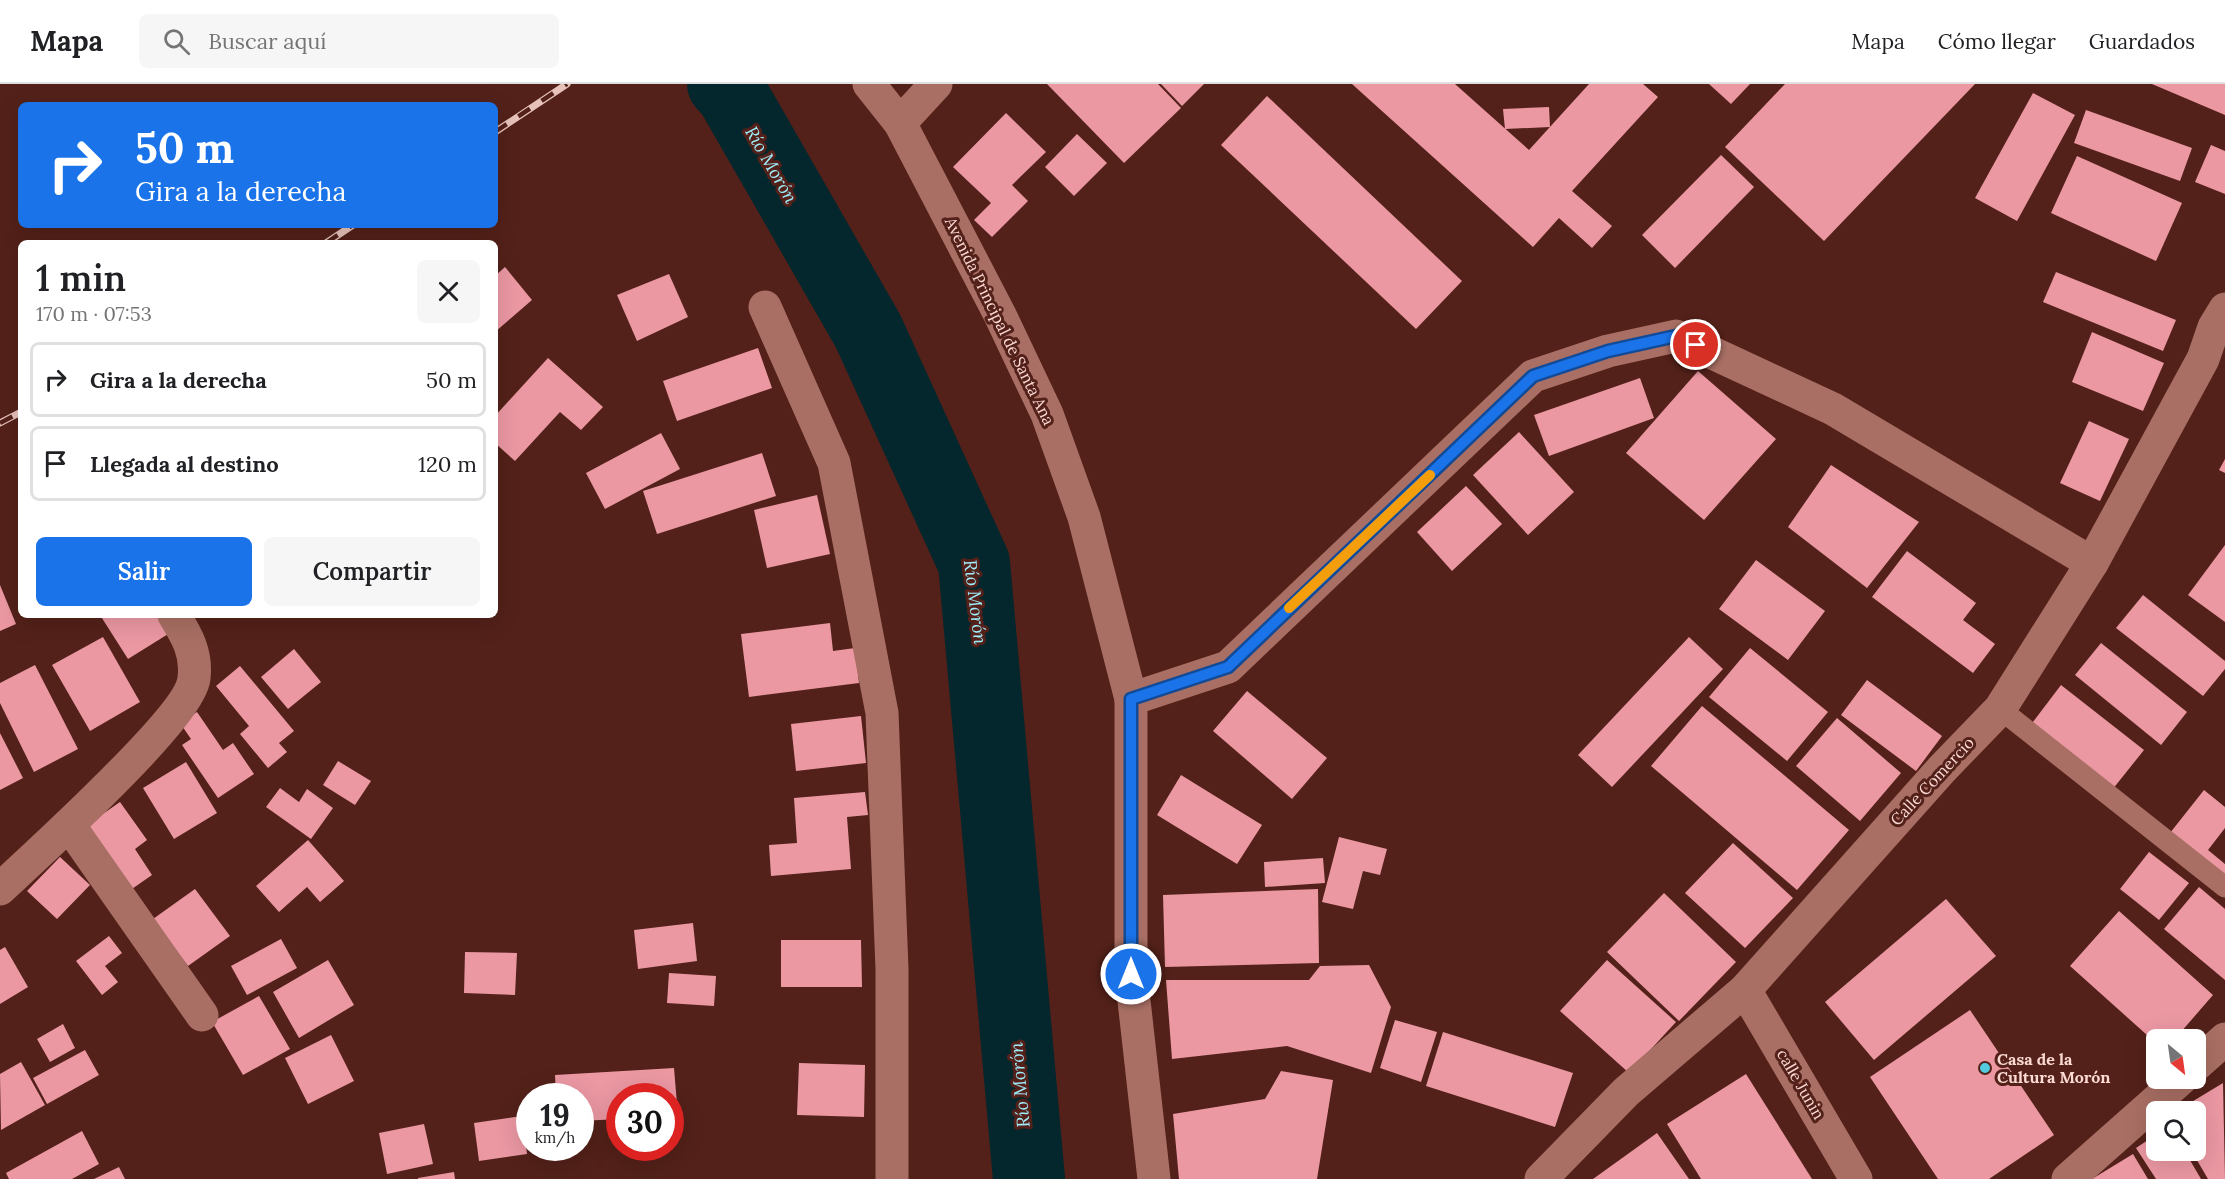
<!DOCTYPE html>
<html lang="es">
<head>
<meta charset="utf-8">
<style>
  body { margin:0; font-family:Lora,serif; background:#f6f6f6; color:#202124; height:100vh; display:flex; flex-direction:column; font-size:22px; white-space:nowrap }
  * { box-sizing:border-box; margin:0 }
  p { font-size:20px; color:#757577 }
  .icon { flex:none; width:33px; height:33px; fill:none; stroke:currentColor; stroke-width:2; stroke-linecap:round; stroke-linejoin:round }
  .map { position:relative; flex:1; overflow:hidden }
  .details { position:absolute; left:18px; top:156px; width:480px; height:378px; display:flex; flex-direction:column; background:#fff; border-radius:9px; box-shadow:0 6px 24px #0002 }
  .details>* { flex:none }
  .guide { position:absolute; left:18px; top:18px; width:480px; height:126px; border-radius:9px; box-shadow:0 6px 24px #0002; background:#1a73e8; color:#fff; overflow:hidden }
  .needle { width:39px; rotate:151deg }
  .buttons { position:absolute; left:2146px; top:945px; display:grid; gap:12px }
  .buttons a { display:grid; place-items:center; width:60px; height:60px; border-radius:9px; background:#fff; box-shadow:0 6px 24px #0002; font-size:30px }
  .speed { position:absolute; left:516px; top:999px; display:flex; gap:12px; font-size:30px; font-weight:700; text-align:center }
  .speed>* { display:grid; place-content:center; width:78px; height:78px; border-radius:50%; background:#fff; box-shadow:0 6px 24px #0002; line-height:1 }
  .speed small { font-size:15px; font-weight:400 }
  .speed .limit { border:9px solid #d22; background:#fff; color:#111 }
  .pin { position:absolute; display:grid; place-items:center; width:51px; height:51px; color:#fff; margin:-26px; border:3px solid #fff; border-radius:50%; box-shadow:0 2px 6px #0007 }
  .me { position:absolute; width:66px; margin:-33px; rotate:0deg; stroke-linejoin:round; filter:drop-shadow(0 0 4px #0008) }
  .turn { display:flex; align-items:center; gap:21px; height:126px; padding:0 18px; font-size:27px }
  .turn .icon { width:78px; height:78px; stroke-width:2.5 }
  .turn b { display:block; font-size:42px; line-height:51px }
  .round { display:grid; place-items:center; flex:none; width:63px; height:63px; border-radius:9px; background:#f6f6f6 }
  .overview { display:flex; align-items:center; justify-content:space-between; height:102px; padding:0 18px }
  h1 { font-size:36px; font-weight:600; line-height:45px }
  .cta { display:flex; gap:12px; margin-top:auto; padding:12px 18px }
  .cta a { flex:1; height:69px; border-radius:9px; background:#1a73e8; color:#fff; font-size:24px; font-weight:600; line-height:69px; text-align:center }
  .cta a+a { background:#f6f6f6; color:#202124 }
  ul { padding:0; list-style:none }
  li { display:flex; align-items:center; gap:18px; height:75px; margin:0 12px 9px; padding:0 6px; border:3px solid #e0e0e0; border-radius:9px }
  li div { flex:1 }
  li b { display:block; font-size:22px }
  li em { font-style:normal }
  header { display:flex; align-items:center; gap:36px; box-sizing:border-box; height:84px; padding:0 30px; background:#fff; border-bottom:2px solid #e0e0e0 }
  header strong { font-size:28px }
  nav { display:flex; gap:33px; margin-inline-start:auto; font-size:21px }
  .search { width:420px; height:54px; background:#f6f6f6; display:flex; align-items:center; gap:15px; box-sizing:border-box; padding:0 21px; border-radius:9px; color:#757577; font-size:22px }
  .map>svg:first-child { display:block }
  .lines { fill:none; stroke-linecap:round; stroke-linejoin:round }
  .river { stroke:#04272d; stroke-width:72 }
  .building { fill:#eb98a3 }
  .lane { stroke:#a96f64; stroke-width:21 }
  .street { stroke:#a96f64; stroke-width:33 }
  .rail-casing { stroke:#e6c2bb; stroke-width:7 }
  .rail { stroke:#532119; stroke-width:4.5; stroke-dasharray:14; stroke-linecap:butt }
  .route-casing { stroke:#114b97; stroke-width:15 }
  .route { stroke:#1a73e8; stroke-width:10 }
  .slow { stroke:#f59e0b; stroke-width:10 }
  .poi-dot { fill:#54cade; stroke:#532119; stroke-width:2 }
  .labels { text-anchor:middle; stroke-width:6; stroke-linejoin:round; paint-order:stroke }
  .street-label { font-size:16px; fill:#fcdad4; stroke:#532119 }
  .poi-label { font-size:16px; font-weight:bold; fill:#fcdad4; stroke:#532119; text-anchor:start }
  .water-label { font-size:18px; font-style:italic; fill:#9fedfb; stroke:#532119 }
</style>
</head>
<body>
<header>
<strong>Mapa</strong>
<div class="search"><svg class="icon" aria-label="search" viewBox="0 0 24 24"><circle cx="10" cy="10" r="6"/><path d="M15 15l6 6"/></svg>Buscar aquí</div>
<nav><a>Mapa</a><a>Cómo llegar</a><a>Guardados</a></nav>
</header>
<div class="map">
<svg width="2225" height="1095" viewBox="0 0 2225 1095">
  <rect width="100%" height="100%" fill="#532119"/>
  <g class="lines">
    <path class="river" d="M723 0 732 10 868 247 974 479 1029 1095"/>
  </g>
  <g class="building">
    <path d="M1047 0H1158L1181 24 1124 79Z"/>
    <path d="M1161 0H1204L1182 22Z"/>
    <path d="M1352 0H1455L1529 66 1589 0H1643L1658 13 1572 107 1612 142 1592 164 1559 134 1533 163Z"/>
    <path d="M1709 0H1750L1731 20Z"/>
    <path d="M1785 0H1975L1824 157 1725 63Z"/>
    <path d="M2152 0H2225V31Z"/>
    <path d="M2033 9 2075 31 2017 137 1975 114Z"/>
    <path d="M1267 12 1462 197 1416 245 1221 61Z"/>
    <path d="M1549 23 1550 43 1505 45 1503 25Z"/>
    <path d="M2086 26 2192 64 2180 97 2074 59Z"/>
    <path d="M1006 29 1046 68 1012 101 1028 117 992 153 974 136 991 119 953 83Z"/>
    <path d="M1077 50 1107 79 1074 112 1045 83Z"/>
    <path d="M2211 61 2225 67V110L2195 98Z"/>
    <path d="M1721 71 1754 103 1675 184 1642 151Z"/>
    <path d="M2077 72 2182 119 2156 177 2051 129Z"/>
    <path d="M505 183 532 216 495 248V192Z"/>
    <path d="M2056 188 2176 236 2163 267 2043 218Z"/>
    <path d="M669 190 688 233 637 257 617 211Z"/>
    <path d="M2092 248 2164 279 2143 327 2072 298Z"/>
    <path d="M758 264 772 304 677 337 663 297Z"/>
    <path d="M548 274 603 323 581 346 560 328 515 377 495 359V332Z"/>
    <path d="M1698 287 1776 355 1704 436 1626 369Z"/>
    <path d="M1640 294 1654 334 1549 372 1534 331Z"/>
    <path d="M2089 337 2129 355 2100 417 2060 399Z"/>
    <path d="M1519 348 1574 408 1528 451 1473 391Z"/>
    <path d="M661 349 680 385 605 425 586 389Z"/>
    <path d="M762 369 776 412 657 450 643 407Z"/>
    <path d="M2225 375V389L2219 386Z"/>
    <path d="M1831 381 1919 438 1867 504 1788 443Z"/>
    <path d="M1466 402 1502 440 1452 487 1417 448Z"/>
    <path d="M817 411 830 470 767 484 754 426Z"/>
    <path d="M2225 461V538L2188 511Z"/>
    <path d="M1907 467 1976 519 1963 536 1995 560 1973 589 1872 513Z"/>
    <path d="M1756 476 1825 527 1788 576 1719 525Z"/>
    <path d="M0 501 16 540 0 547Z"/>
    <path d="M2143 511 2225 577V585L2203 612 2116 544Z"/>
    <path d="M100 531H163L173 547 128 575Z"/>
    <path d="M830 539 833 567 855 564 859 599 749 613 741 550Z"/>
    <path d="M103 553 140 618 90 647 52 581Z"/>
    <path d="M1689 553 1723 585 1612 703 1578 671Z"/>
    <path d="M2101 559 2187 628 2161 661 2075 591Z"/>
    <path d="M1750 564 1828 628 1787 677 1709 613Z"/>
    <path d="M294 565 321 598 288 625 261 593Z"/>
    <path d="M35 581 78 665 34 688 0 619V599Z"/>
    <path d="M240 582 294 647 279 659 287 668 268 684 240 650 249 642 216 602Z"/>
    <path d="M1867 596 1942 652 1916 687 1841 631Z"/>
    <path d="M2061 601 2144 666 2112 706 2030 642Z"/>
    <path d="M1247 607 1327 674 1292 715 1213 647Z"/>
    <path d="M1702 622 1849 746 1797 806 1651 682Z"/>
    <path d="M197 628 223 666 233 659 254 690 218 714 182 661 191 655 180 639Z"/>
    <path d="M861 632 866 679 796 687 791 640Z"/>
    <path d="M1837 634 1901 689 1860 737 1796 682Z"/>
    <path d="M0 649 23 694 0 706Z"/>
    <path d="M338 677 371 697 355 721 323 701Z"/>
    <path d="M186 678 217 729 174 755 143 704Z"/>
    <path d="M1181 691 1262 741 1237 780 1157 731Z"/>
    <path d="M280 704 299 718 307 705 333 724 311 755 266 723Z"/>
    <path d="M2204 706 2225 723V744L2208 766 2225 780V792L2170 749Z"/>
    <path d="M865 708 868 731 847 733 851 785 771 792 769 761 797 759 794 714Z"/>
    <path d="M120 718 147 756 135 765 152 791 129 807 84 743Z"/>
    <path d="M1339 753 1387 765 1380 791 1363 787 1353 825 1322 818Z"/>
    <path d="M308 756 344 797 320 818 307 803 279 828 256 802Z"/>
    <path d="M1733 759 1793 814 1745 864 1685 809Z"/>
    <path d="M2149 768 2189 799 2159 836 2120 805Z"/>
    <path d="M60 773 90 801 57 835 27 807Z"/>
    <path d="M1323 774 1325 799 1265 803 1264 778Z"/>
    <path d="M2199 803 2225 825V896L2164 845Z"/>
    <path d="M195 805 230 852 188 882 153 835Z"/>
    <path d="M1318 805 1319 879 1165 883 1163 811Z"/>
    <path d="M1664 809 1736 878 1679 937 1607 868Z"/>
    <path d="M1946 815 1996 872 1874 976 1825 918Z"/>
    <path d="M2119 827 2213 911 2174 956H2157V960L2070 882Z"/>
    <path d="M693 839 697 877 638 885 634 846Z"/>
    <path d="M109 852 122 869 105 882 118 898 102 911 76 877Z"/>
    <path d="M281 855 297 884 247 911 231 882Z"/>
    <path d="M781 856H861L862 903H781Z"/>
    <path d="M5 863 28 903 0 920V866Z"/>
    <path d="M465 868 517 869 515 911 464 909Z"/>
    <path d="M328 876 354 921 299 954 273 908Z"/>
    <path d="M1607 876 1676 938 1629 989 1560 927Z"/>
    <path d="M1369 881 1391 923 1371 989 1287 962 1172 975 1166 896H1309L1320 882Z"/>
    <path d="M669 889 716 892 714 922 667 919Z"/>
    <path d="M259 912 290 965 243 991 212 938Z"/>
    <path d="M1970 926 2054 1051 1989 1095H1938L1870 993Z"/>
    <path d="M1395 936 1437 948 1421 998 1380 984Z"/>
    <path d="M63 940 75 964 50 978 37 955Z"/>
    <path d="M1443 948 1573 989 1555 1043 1426 1002Z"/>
    <path d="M331 951 354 997 308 1020 285 974Z"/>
    <path d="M85 966 99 991 47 1020 33 994Z"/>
    <path d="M21 978 45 1021 1 1046 0 990Z"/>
    <path d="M799 979 865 981 864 1033 797 1031Z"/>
    <path d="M674 984 678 1032H670V1012H620V1035L580 1037V1012H556L555 991Z"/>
    <path d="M1281 987 1333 996 1317 1095H1179L1173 1030 1265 1015Z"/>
    <path d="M1746 990 1812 1095H1701L1667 1040Z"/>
    <path d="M2223 999 2225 1095H2208L2191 1066H2196V1028H2175Z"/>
    <path d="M522 1032 527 1070 479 1077 474 1039Z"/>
    <path d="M424 1040 433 1080 387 1090 379 1049Z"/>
    <path d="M82 1047 99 1080 72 1095H9L6 1089Z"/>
    <path d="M1657 1049 1689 1095H1593Z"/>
    <path d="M2157 1050V1066H2184L2201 1095H2156L2136 1064Z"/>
    <path d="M2133 1070 2148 1095H2092Z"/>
    <path d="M119 1083 125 1095H94Z"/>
    <path d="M454 1088 455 1095H418V1094Z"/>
  </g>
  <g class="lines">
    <path class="lane" d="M2000 625 2225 803"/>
    <g class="street">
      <path d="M869 0 900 39 1000 231 1047 330 1084 433 1131 615V890L1154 1095"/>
      <path d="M900 39 936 0"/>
      <path d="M765 223 834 379 882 629 892 885V1095"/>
      <path d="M1131 615 1228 583 1533 292 1608 267 1676 252 1833 325 2092 479"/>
      <path d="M69 741 202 931"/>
      <path d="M0 805C34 773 191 632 194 594 197 569 187 552 174 531"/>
      <path d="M1745 906 1856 1095"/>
      <path d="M2196 981 2225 955"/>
      <path d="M1541 1095 1626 1008 1745 906 1942 685 2000 625 2092 479 2203 275 2214 243 2225 225"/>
      <path d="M2068 1095 2182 994"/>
    </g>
    <defs>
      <g id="rail">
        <path d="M495 48 567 0"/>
        <path d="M326 159 353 141"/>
        <path d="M0 339 21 328"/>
      </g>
    </defs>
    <use href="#rail" class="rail-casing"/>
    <use href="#rail" class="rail"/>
  </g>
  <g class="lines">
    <defs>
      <path id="route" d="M1131 890V615L1228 583 1533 292 1608 267 1676 252 1696 261"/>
    </defs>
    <use href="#route" class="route-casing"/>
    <use href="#route" class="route"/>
    <path class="slow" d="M1289 524 1430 391"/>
  </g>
  <circle class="poi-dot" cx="1985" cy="984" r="6"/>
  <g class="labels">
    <g class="street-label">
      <text transform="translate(1000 237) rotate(64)" y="6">Avenida Principal de Santa Ana</text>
      <text transform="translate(1932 697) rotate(-47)" y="6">Calle Comercio</text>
      <text transform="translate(1801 1000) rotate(60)" y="6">calle Junin</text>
    </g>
    <g class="poi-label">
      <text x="1997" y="981">Casa de la<tspan x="1997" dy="18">Cultura Morón</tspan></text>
    </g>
    <g class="water-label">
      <text transform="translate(771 81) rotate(60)" y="6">Río Morón</text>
      <text transform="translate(975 518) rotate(83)" y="6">Río Morón</text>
      <text transform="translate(1020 1001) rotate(-95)" y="6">Río Morón</text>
    </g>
  </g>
</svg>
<div class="buttons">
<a><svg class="needle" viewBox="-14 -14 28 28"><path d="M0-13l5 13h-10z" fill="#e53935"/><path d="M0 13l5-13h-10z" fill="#757577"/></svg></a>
<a><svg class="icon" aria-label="search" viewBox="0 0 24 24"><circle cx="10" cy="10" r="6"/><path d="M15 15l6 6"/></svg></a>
</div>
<div class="speed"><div>19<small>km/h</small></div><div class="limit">30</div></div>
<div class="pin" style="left:1696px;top:261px;background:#d93025"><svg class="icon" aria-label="arrive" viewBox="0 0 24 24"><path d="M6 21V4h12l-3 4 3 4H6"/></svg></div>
<svg class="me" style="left:1131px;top:890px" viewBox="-20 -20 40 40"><circle r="17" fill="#1a73e8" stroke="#fff" stroke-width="3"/><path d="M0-11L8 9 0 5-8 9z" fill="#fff"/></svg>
<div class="guide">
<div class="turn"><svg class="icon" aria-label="right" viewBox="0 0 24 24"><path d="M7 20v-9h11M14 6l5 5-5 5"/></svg><div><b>50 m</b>Gira a la derecha</div></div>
</div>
<section class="details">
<div class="overview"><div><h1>1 min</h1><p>170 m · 07:53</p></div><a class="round"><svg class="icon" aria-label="close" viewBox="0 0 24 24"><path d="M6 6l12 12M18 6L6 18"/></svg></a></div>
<ul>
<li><svg class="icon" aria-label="right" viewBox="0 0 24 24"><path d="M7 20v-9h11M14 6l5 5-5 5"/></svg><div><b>Gira a la derecha</b></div><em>50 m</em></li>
<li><svg class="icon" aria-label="arrive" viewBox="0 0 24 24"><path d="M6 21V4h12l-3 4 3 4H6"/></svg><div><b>Llegada al destino</b></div><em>120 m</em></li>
</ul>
<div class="cta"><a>Salir</a><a>Compartir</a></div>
</section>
</div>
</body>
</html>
